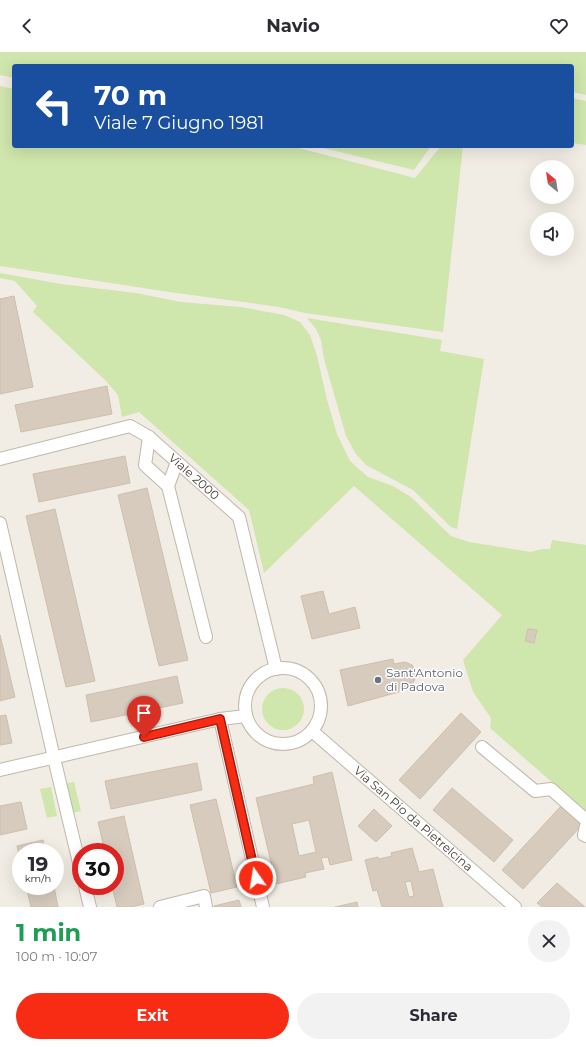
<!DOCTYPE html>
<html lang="en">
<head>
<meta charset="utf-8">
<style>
  body { margin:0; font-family:Montserrat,sans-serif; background:#f2f2f3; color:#2b2b33; height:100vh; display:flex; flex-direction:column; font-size:15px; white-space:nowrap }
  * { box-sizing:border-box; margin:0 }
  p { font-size:13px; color:#7c7c81 }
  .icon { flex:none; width:22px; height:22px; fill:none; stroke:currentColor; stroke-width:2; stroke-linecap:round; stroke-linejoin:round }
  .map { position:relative; height:855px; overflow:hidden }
  .side { display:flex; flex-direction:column; background:#fff; flex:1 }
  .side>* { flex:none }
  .top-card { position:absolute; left:12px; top:12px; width:562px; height:84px; border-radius:4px; box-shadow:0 4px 16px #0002; background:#1a4fa0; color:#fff; overflow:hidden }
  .needle { width:26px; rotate:330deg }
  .fabs { position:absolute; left:530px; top:108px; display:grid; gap:8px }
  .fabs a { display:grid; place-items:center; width:44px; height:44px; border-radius:50%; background:#fff; box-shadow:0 4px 16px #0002; font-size:20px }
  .speed { position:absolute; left:12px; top:791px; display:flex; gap:8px; font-size:20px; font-weight:700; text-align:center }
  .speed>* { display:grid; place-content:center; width:52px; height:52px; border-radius:50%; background:#fff; box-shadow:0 4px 16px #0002; line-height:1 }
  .speed small { font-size:10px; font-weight:400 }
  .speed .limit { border:6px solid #d22; background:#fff; color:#111 }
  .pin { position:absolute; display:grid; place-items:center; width:34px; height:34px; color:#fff; margin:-41px -17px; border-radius:50% 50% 50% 0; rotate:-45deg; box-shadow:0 0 4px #0007 }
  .pin .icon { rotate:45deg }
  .me { position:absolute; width:44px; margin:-22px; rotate:347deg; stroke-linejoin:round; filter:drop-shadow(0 0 3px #0008) }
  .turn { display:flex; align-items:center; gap:14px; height:84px; padding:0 16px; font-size:18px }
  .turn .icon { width:52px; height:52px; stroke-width:2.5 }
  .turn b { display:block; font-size:28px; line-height:34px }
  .round { display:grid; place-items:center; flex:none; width:42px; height:42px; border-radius:21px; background:#f2f2f3 }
  .head { display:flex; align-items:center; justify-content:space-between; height:68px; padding:0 16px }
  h1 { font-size:24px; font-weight:700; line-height:30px; color:#1e9e55 }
  .button { display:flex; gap:8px; margin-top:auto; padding:8px 16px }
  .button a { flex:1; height:46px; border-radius:24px; background:#f82c15; color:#fff; font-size:16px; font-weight:700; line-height:46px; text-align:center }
  .button a+a { background:#f2f2f3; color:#2b2b33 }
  header { display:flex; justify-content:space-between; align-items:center; height:52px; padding:0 16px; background:#fff; font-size:18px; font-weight:700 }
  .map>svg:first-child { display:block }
  .green { fill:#cfe6ac }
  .building { fill:#d6cbbd; stroke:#cebfad; fill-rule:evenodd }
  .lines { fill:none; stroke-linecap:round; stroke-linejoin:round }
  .minor-casing { stroke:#c0b7aa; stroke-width:14 }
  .minor { stroke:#fff; stroke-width:12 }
  .route-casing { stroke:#a11d0e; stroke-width:10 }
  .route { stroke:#f82c15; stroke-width:7 }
  .worship-dot { fill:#6b7280; stroke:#fff; stroke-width:1.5 }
  .labels { text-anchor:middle; stroke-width:3; stroke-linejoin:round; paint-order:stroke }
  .street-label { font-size:12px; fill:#443d34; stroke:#fff }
  .worship-label { font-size:12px; fill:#5b616d; stroke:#fff; text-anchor:start }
</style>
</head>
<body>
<header><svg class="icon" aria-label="back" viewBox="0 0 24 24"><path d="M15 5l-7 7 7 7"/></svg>Navio<svg class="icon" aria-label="heart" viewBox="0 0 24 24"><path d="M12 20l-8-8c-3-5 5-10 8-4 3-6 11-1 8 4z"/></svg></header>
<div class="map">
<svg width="586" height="855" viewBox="0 0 586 855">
  <rect width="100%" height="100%" fill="#f2ede4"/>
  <g class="green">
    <path d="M0 0H586V43L572 40V14H14V26L0 23Z"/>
    <path d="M0 34 14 37V94H291L415 126 441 94H463L443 280 305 261 279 255 169 240 0 214Z"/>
    <path d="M572 46 586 49V93L572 91Z"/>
    <path d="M315 94H431L414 118Z"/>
    <path d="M0 221 61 232 136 241 181 250 241 255 284 263 300 270 310 283 317 304 327 348 337 382 350 409 368 425 393 434 411 445 451 484 469 490 531 500 542 497H550L552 488 586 493V760L490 676 491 666 473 640 463 608 502 563 354 434 264 521 249 458 139 360 122 365 118 343 106 329 33 260 37 254 15 229 0 226Z"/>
    <path d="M307 266 442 288 440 299 484 307 457 477 451 475 413 438 366 413 356 402 346 384 324 307 321 288 316 277Z"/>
    <circle cx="283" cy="657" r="21"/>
    <path d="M74 730 81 759 71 761 64 732Z"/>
    <path d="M51 735 57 764 47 766 40 737Z"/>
  </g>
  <g class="building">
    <path d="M14 244 33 335 0 342V247Z"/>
    <path d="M107 334 112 362 21 380 15 353Z"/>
    <path d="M125 404 130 431 39 450 33 422Z"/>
    <path d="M147 436 188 608 159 614 118 443Z"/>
    <path d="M55 457 95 629 66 635 26 464Z"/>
    <path d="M323 539 329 562 355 555 360 576 312 587 301 544Z"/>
    <path d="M528 577 537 578 534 591 525 589Z"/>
    <path d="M0 583 15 645 0 649Z"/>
    <path d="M393 607 394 612 405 610 412 613 416 619V625L413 631 405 635 399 636V640L348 654 340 618Z"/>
    <path d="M177 624 183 651 91 670 86 643Z"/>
    <path d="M461 661 481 680 420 747 399 728Z"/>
    <path d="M6 663 12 691 0 693V664Z"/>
    <path d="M197 711 202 738 111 757 105 729Z"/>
    <path d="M332 720 352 808 330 813 328 805 321 806 324 817 305 821 306 825 276 832 256 746 314 732 313 725ZM309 768 316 800 299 804 292 772Z"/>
    <path d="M452 736 513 788 494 810 433 758Z"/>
    <path d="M216 747 237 835 211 841 190 753Z"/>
    <path d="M21 750 27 777 0 783V754Z"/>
    <path d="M561 754 582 773 523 837 502 818Z"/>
    <path d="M374 757 392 774 376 790 358 774Z"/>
    <path d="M124 764 144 852 131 855H117L112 834H115V800H105L98 770Z"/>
    <path d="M43 788 46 800H21V811L17 794Z"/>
    <path d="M412 796 419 820 433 817 443 855H382L377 838 373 839 365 808 378 805 379 807 392 804 391 801ZM411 829 414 844 409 845 405 830Z"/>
    <path d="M557 831 585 855H542L537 851Z"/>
    <path d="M26 834H54L58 855H31Z"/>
    <path d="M239 848 241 855H214V854Z"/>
    <path d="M357 850 358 855H335Z"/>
  </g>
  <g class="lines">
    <defs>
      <g id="minor">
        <path d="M149 385 145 413 168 434 206 585"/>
        <path id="s1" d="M0 407 130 374 149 385 239 465 276 617"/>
        <path d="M168 434 177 410"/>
        <path d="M0 471 54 706 81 819"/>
        <circle cx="283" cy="654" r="38"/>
        <path d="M220 667 263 855"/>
        <path id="s2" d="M312 679 515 855"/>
        <path d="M482 695 535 739 551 737 586 768"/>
        <path d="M0 718 220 667 246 664"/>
        <path d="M586 774 584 783 586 784"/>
        <path d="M85 834 90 855"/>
        <path d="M160 855 204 844 206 855"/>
      </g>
    </defs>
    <use href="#minor" class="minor-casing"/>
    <use href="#minor" class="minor"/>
  </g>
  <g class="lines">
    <defs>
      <path id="route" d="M144 685 220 667 256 826"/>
    </defs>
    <use href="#route" class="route-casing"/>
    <use href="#route" class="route"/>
  </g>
  <circle class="worship-dot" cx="378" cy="628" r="4"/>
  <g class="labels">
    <g class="street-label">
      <text dy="4" stroke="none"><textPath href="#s1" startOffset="216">Viale 2000</textPath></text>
      <text dy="4" stroke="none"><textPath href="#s2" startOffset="134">Via San Pio da Pietrelcina</textPath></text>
    </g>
    <g class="worship-label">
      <text x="386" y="625">Sant'Antonio<tspan x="386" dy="14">di Padova</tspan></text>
    </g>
  </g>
</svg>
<div class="fabs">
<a><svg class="needle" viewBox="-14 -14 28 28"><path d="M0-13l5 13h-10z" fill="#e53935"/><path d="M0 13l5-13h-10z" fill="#7c7c81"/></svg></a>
<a><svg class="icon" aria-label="sound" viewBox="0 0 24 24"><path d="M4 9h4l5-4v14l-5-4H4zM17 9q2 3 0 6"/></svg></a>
</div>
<div class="speed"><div>19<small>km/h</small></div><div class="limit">30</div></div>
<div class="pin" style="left:144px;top:685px;background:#d93025"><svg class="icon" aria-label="arrive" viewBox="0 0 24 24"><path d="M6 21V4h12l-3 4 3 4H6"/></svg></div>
<svg class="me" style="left:256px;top:826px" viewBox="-20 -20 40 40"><circle r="17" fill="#f82c15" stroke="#fff" stroke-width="3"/><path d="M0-11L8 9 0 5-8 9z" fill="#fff"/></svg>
<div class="top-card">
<div class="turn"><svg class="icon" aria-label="left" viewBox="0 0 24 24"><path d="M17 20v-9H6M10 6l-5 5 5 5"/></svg><div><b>70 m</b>Viale 7 Giugno 1981</div></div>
</div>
</div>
<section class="side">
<div class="head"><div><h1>1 min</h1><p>100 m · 10:07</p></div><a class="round"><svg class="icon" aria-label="close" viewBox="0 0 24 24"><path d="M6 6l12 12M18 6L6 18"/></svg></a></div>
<div class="button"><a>Exit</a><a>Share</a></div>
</section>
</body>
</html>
